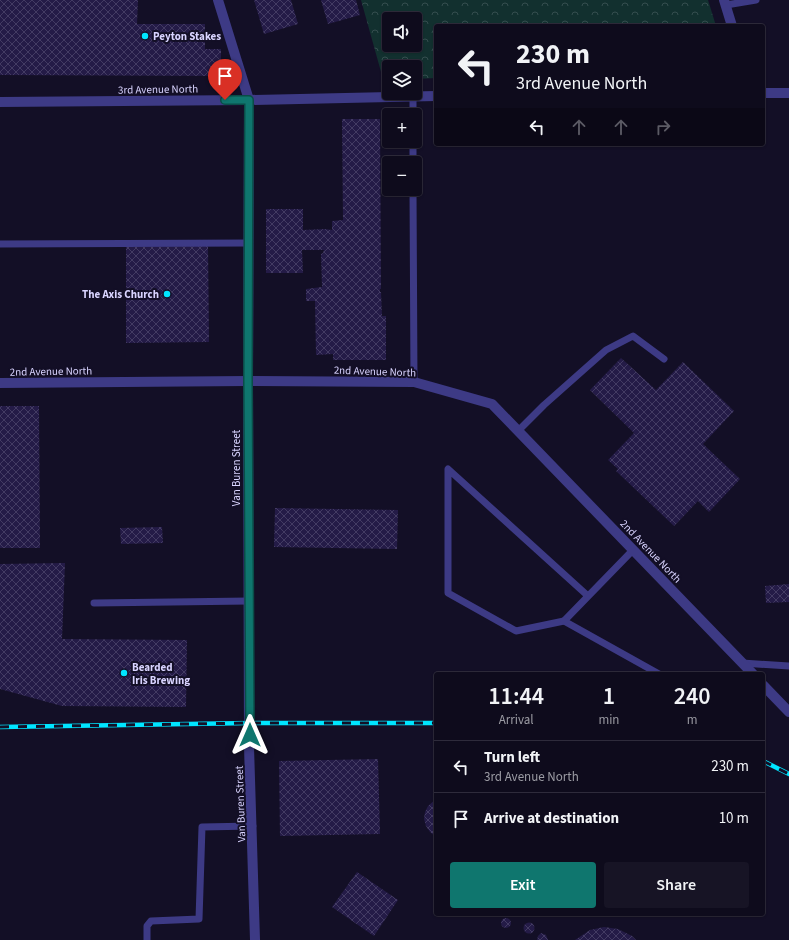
<!DOCTYPE html>
<html lang="en">
<head>
<meta charset="utf-8">
<style>
  body { margin:0; font-family:"Source Sans 3",sans-serif; background:#171425; color:#f1f3f6; height:100vh; display:flex; flex-direction:column; font-size:15px; white-space:nowrap }
  * { box-sizing:border-box; margin:0 }
  p { font-size:13px; color:#9b9ba3 }
  .icon { flex:none; width:22px; height:22px; fill:none; stroke:currentColor; stroke-width:2; stroke-linecap:round; stroke-linejoin:round }
  .map { position:relative; flex:1; overflow:hidden }
  .details { position:absolute; left:434px; top:672px; width:331px; height:244px; display:flex; flex-direction:column; background:#0e0b1c; border-radius:4px; box-shadow:0 1px 3px #0004,0 0 0 1px #2e2b3b }
  .details>* { flex:none }
  .banner { position:absolute; left:434px; top:24px; width:331px; height:122px; border-radius:4px; box-shadow:0 1px 3px #0004,0 0 0 1px #2e2b3b; background:#0e0b1c; color:#f1f3f6; overflow:hidden }
  .buttons { position:absolute; left:382px; top:12px; display:grid; gap:8px }
  .buttons a { display:grid; place-items:center; width:40px; height:40px; border-radius:4px; background:#0e0b1c; box-shadow:0 1px 3px #0004,0 0 0 1px #2e2b3b; font-size:20px }
  .pin { position:absolute; display:grid; place-items:center; width:34px; height:34px; color:#fff; margin:-41px -17px; border-radius:50% 50% 50% 0; rotate:-45deg; box-shadow:0 0 4px #0007 }
  .pin .icon { rotate:45deg }
  .me { position:absolute; width:44px; margin:-22px; rotate:0deg; stroke-linejoin:round; filter:drop-shadow(0 0 3px #0008) }
  .turn { display:flex; align-items:center; gap:14px; height:84px; padding:0 16px; font-size:18px }
  .turn .icon { width:52px; height:52px; stroke-width:2.5 }
  .turn b { display:block; font-size:28px; line-height:34px }
  .lanes { display:flex; align-items:center; height:38px; padding:0 16px; background:#0003; justify-content:center; gap:20px; direction:ltr }
  .lanes .off { opacity:.35 }
  .eta { display:flex; justify-content:space-evenly; align-items:center; height:68px; text-align:center }
  .eta b { font-size:24px; font-weight:600; line-height:28px }
  .button { display:flex; gap:8px; margin-top:auto; padding:8px 16px }
  .button a { flex:1; height:46px; border-radius:4px; background:#0f766e; color:#fff; font-size:16px; font-weight:600; line-height:46px; text-align:center }
  .button a+a { background:#171425; color:#f1f3f6 }
  ul { padding:0; list-style:none }
  li { display:flex; align-items:center; gap:12px; height:52px; padding:0 16px; border-top:1px solid #2e2b3b }
  li div { flex:1 }
  li b { display:block; font-size:15px }
  li em { font-style:normal }
  .map>svg:first-child { display:block }
  .park { fill:url(#park-crowns); fill-rule:evenodd }
  .building { fill:url(#building-cross-hatch) }
  .lines { fill:none; stroke-linecap:round; stroke-linejoin:round }
  .service { stroke:#3d3a85; stroke-width:7 }
  .minor { stroke:#3d3a85; stroke-width:10 }
  .tertiary { stroke:#3d3a85; stroke-width:10 }
  .rail-casing { stroke:#00e5ff; stroke-width:4.5 }
  .rail { stroke:#130f26; stroke-width:3; stroke-dasharray:9; stroke-linecap:butt }
  .route-casing { stroke:#0a4d48; stroke-width:10 }
  .route { stroke:#0f766e; stroke-width:7 }
  .poi-dot { fill:#00e5ff; stroke:#130f26; stroke-width:1.5 }
  .labels { text-anchor:middle; stroke-width:4; stroke-linejoin:round; paint-order:stroke }
  .poi-label { font-size:11px; font-weight:bold; fill:#d9d4ff; stroke:#130f26; text-anchor:start }
  .street-label { font-size:11px; fill:#d9d4ff; stroke:#130f26 }
</style>
</head>
<body>
<div class="map">
<svg width="789" height="940" viewBox="0 0 789 940">
  <defs>
    <pattern id="park-crowns" width="20" height="18" patternUnits="userSpaceOnUse"><rect width="20" height="18" fill="#12302f"/><path d="M2 6a3 3 0 1 1 6 0M12 15a3 3 0 1 1 6 0" fill="none" stroke="#344d4e"/></pattern>
    <pattern id="building-cross-hatch" width="8" height="8" patternUnits="userSpaceOnUse"><rect width="8" height="8" fill="#241b47"/><path d="M0 0l8 8M0 8l8-8" fill="none" stroke="#433b63"/></pattern>
  </defs>
  <rect width="100%" height="100%" fill="#130f26"/>
  <path class="park" d="M361 0H708L716 26H436V78L415 79V67H389V79H383ZM389 19H415V45H389Z"/>
  <g class="building">
    <path d="M0 0H138L137 24H205V49H221V76L0 75Z"/>
    <path d="M254 0H291L298 24 264 34Z"/>
    <path d="M321 0H356L360 15 328 24Z"/>
    <path d="M342 119H380L381 289H380V292H381L382 316H386V360H333V354L316 355 315 301H306V289L322 287 321 254 323 253 324 250H302L303 273H266V209H303V230L325 229 332 230V221L343 220Z"/>
    <path d="M208 246 209 342 126 343V247Z"/>
    <path d="M621 358 656 390 683 362 734 411 703 444 740 479 709 512 698 501 674 526 616 471 618 469 608 460 634 433 590 390Z"/>
    <path d="M0 406H39L40 548H0Z"/>
    <path d="M275 508 398 510 397 549 274 547Z"/>
    <path d="M162 527 163 543 121 544 120 528Z"/>
    <path d="M65 563 62 639 187 640 186 707 62 706 0 689V564Z"/>
    <path d="M789 584V602L766 603 765 586Z"/>
    <path d="M378 759 380 834 280 836 279 761Z"/>
    <path d="M436 799V837L430 832 426 826 424 819 425 812 428 806Z"/>
    <path d="M357 872 398 900 374 936 332 907Z"/>
    <circle cx="506" cy="923" r="5"/>
    <circle cx="529" cy="928" r="5.5"/>
    <path d="M604 927 618 929 632 936 636 940H575L590 930Z"/>
    <path d="M541 933 546 935 548 940H537L538 936Z"/>
  </g>
  <g class="lines">
    <g class="service">
      <path d="M726 5 756 0"/>
      <path d="M413 95V115"/>
      <path d="M413 141V163"/>
      <path d="M413 189 414 382"/>
      <path d="M0 244 248 243"/>
      <path d="M518 431 544 405 606 350 633 336 664 359"/>
      <path d="M588 596 448 469V593L516 631 564 621 633 550"/>
      <path d="M94 603 249 601"/>
      <path d="M564 621 659 674"/>
      <path d="M742 663 789 666"/>
      <path d="M147 940V926L151 921 199 919 202 827 253 826"/>
    </g>
    <g class="minor">
      <path d="M218 0 249 100 248 381 249 747 255 940"/>
      <path d="M724 0 732 26"/>
      <path d="M0 383 248 381 414 382 492 404 753 674"/>
      <path d="M763 685 789 712"/>
    </g>
    <g class="tertiary">
      <path d="M763 93H789"/>
      <path d="M0 102 249 100 436 96"/>
    </g>
    <defs>
      <g id="rail">
        <path d="M0 727 250 723H436"/>
        <path d="M763 761 789 774"/>
      </g>
    </defs>
    <use href="#rail" class="rail-casing"/>
    <use href="#rail" class="rail"/>
  </g>
  <g class="lines">
    <defs>
      <path id="route" d="M225 100H249L248 381 250 735"/>
    </defs>
    <use href="#route" class="route-casing"/>
    <use href="#route" class="route"/>
  </g>
  <g class="poi-dot">
    <circle cx="145" cy="36" r="4"/>
    <circle cx="167" cy="294" r="4"/>
    <circle cx="124" cy="673" r="4"/>
  </g>
  <g class="labels">
    <g class="poi-label">
      <text x="153" y="40">Peyton Stakes</text>
      <text x="159" y="298" text-anchor="end">The Axis Church</text>
      <text x="132" y="671">Bearded<tspan x="132" dy="13">Iris Brewing</tspan></text>
    </g>
    <g class="street-label">
      <text transform="translate(158 89) rotate(-1)" y="4">3rd Avenue North</text>
      <text transform="translate(51 371) rotate(-1)" y="4">2nd Avenue North</text>
      <text transform="translate(375 371) rotate(2)" y="4">2nd Avenue North</text>
      <text transform="translate(236 468) rotate(-90)" y="4">Van Buren Street</text>
      <text transform="translate(651 551) rotate(46)" y="4">2nd Avenue North</text>
      <text transform="translate(240 804) rotate(-92)" y="4">Van Buren Street</text>
    </g>
  </g>
</svg>
<div class="buttons">
<a><svg class="icon" aria-label="sound" viewBox="0 0 24 24"><path d="M4 9h4l5-4v14l-5-4H4zM17 9q2 3 0 6"/></svg></a>
<a><svg class="icon" aria-label="layers" viewBox="0 0 24 24"><path d="M12 4l9 5-9 5-9-5zM3 14l9 5 9-5"/></svg></a>
<a>+</a>
<a>−</a>
</div>
<div class="pin" style="left:225px;top:100px;background:#d93025"><svg class="icon" aria-label="arrive" viewBox="0 0 24 24"><path d="M6 21V4h12l-3 4 3 4H6"/></svg></div>
<svg class="me" style="left:250px;top:735px" viewBox="-20 -20 40 40"><path d="M0-17L14 15 0 8-14 15z" fill="#0f766e" stroke="#fff" stroke-width="4"/></svg>
<div class="banner">
<div class="turn"><svg class="icon" aria-label="left" viewBox="0 0 24 24"><path d="M17 20v-9H6M10 6l-5 5 5 5"/></svg><div><b>230 m</b>3rd Avenue North</div></div>
<div class="lanes"><svg class="icon" aria-label="left" viewBox="0 0 24 24"><path d="M17 20v-9H6M10 6l-5 5 5 5"/></svg><svg class="icon off" aria-label="ahead" viewBox="0 0 24 24"><path d="M12 20V5M6 11l6-6 6 6"/></svg><svg class="icon off" aria-label="ahead" viewBox="0 0 24 24"><path d="M12 20V5M6 11l6-6 6 6"/></svg><svg class="icon off" aria-label="right" viewBox="0 0 24 24"><path d="M7 20v-9h11M14 6l5 5-5 5"/></svg></div>
</div>
<section class="details">
<div class="eta">
<div><b>11:44</b><p>Arrival</p></div>
<div><b>1</b><p>min</p></div>
<div><b>240</b><p>m</p></div>
</div>
<ul>
<li><svg class="icon" aria-label="left" viewBox="0 0 24 24"><path d="M17 20v-9H6M10 6l-5 5 5 5"/></svg><div><b>Turn left</b><p>3rd Avenue North</p></div><em>230 m</em></li>
<li><svg class="icon" aria-label="arrive" viewBox="0 0 24 24"><path d="M6 21V4h12l-3 4 3 4H6"/></svg><div><b>Arrive at destination</b></div><em>10 m</em></li>
</ul>
<div class="button"><a>Exit</a><a>Share</a></div>
</section>
</div>
</body>
</html>
